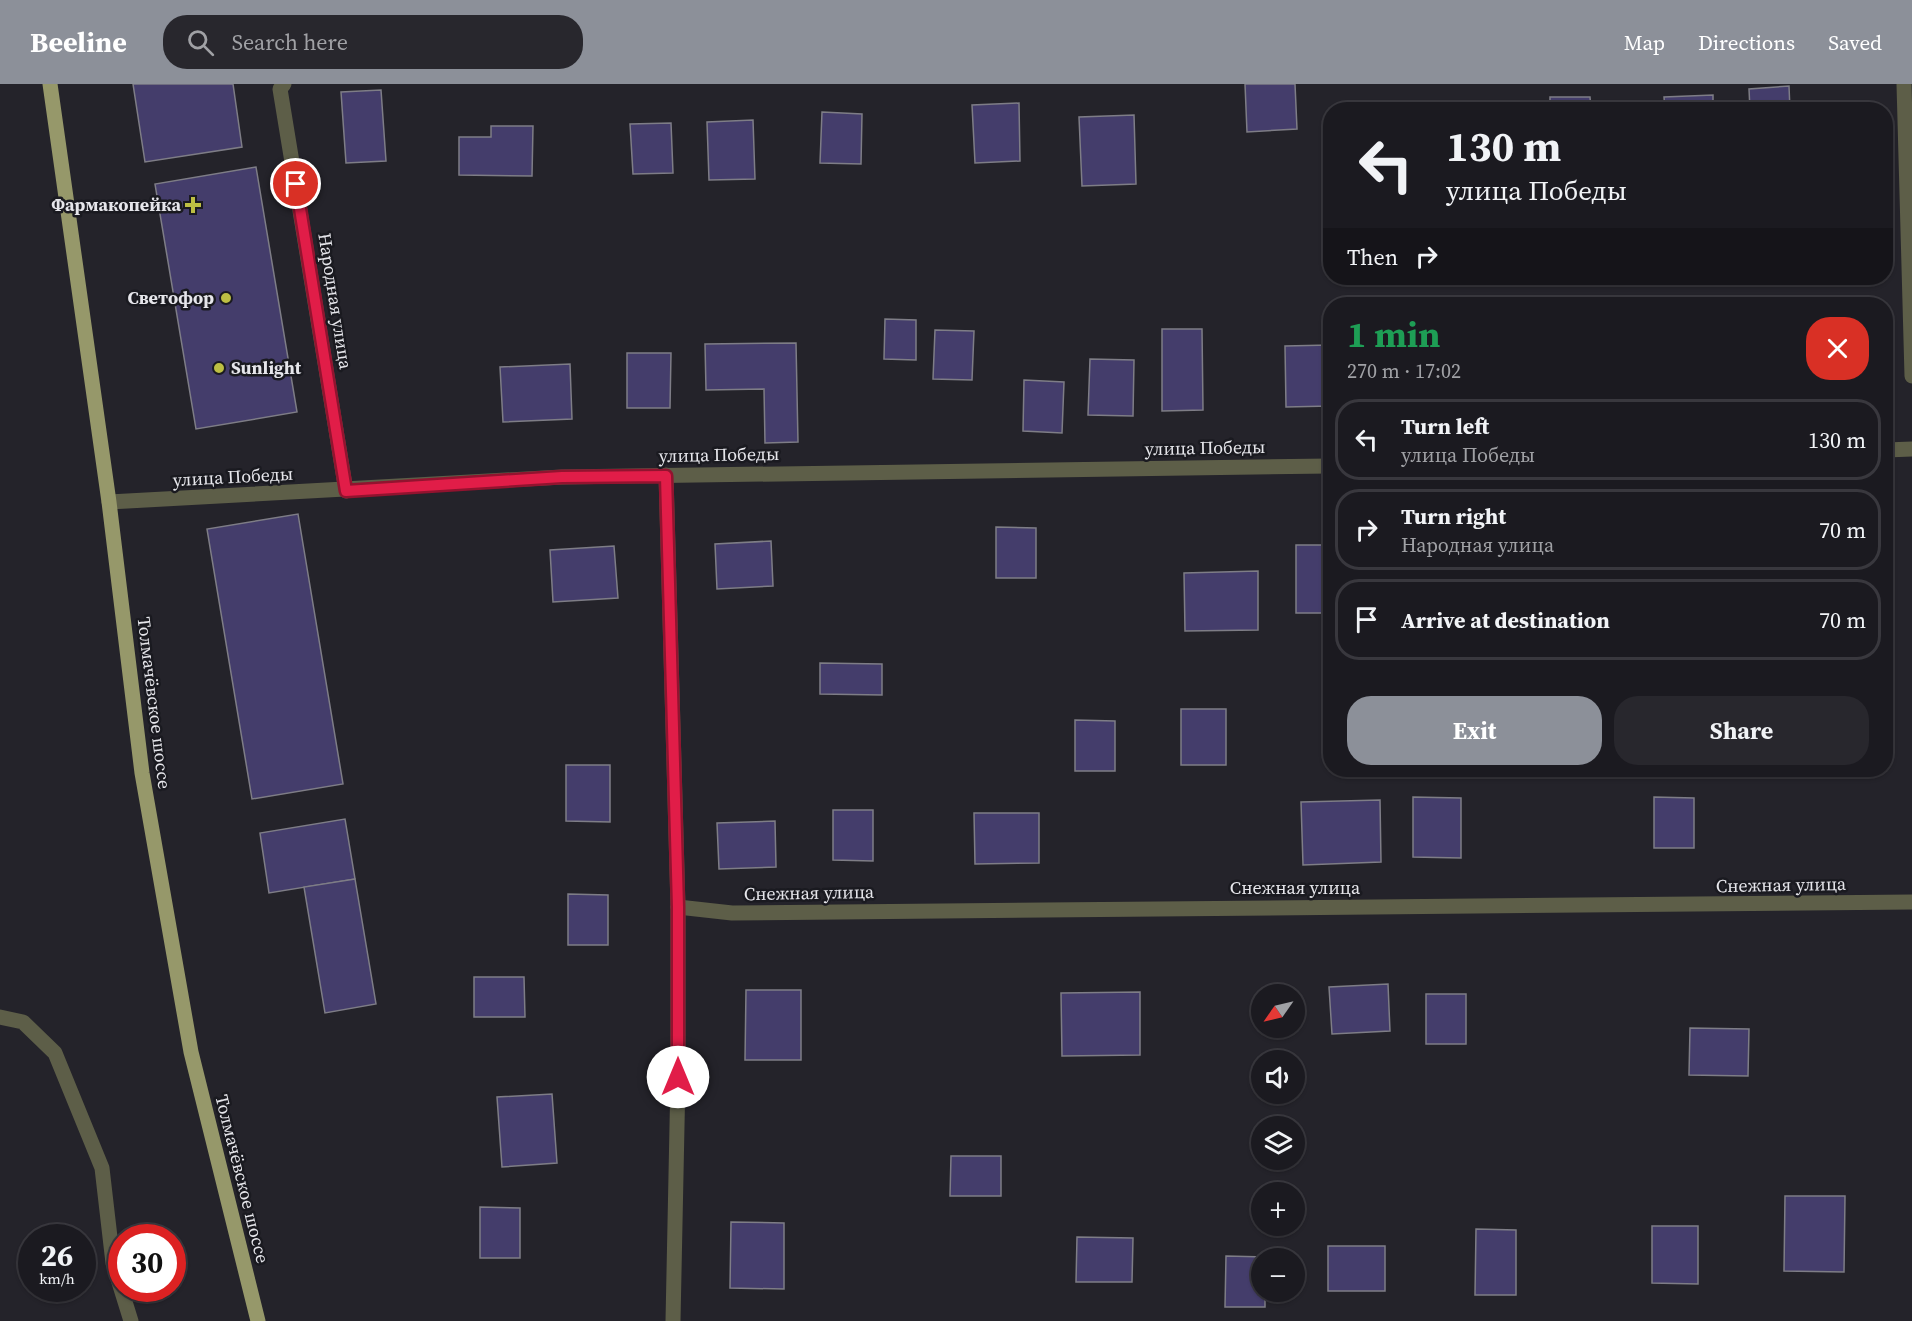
<!DOCTYPE html>
<html lang="en">
<head>
<meta charset="utf-8">
<style>
  body { margin:0; font-family:"Source Serif 4",serif; background:#28272d; color:#f1f3f6; height:100vh; display:flex; flex-direction:column; font-size:22px; white-space:nowrap }
  * { box-sizing:border-box; margin:0 }
  p { font-size:20px; color:#a0a1a5 }
  .icon { flex:none; width:33px; height:33px; fill:none; stroke:currentColor; stroke-width:2; stroke-linecap:round; stroke-linejoin:round }
  .map { position:relative; flex:1; overflow:hidden }
  .sheet { position:absolute; left:1323px; top:213px; width:570px; height:480px; display:flex; flex-direction:column; background:#1b1a20; border-radius:24px; box-shadow:0 2px 4px #0004,0 0 0 2px #39383e }
  .sheet>* { flex:none }
  .guide { position:absolute; left:1323px; top:18px; width:570px; height:183px; border-radius:24px; box-shadow:0 2px 4px #0004,0 0 0 2px #39383e; background:#1b1a20; color:#f1f3f6; overflow:hidden }
  .needle { width:39px; rotate:236deg }
  .controls { position:absolute; left:1251px; top:900px; display:grid; gap:12px }
  .controls a { display:grid; place-items:center; width:54px; height:54px; border-radius:50%; background:#1b1a20; box-shadow:0 2px 4px #0004,0 0 0 2px #39383e; font-size:30px }
  .speed { position:absolute; left:18px; top:1140px; display:flex; gap:12px; font-size:30px; font-weight:700; text-align:center }
  .speed>* { display:grid; place-content:center; width:78px; height:78px; border-radius:50%; background:#1b1a20; box-shadow:0 2px 4px #0004,0 0 0 2px #39383e; line-height:1 }
  .speed small { font-size:15px; font-weight:400 }
  .speed .limit { border:9px solid #d22; background:#fff; color:#111 }
  .pin { position:absolute; display:grid; place-items:center; width:51px; height:51px; color:#fff; margin:-26px; border:3px solid #fff; border-radius:50%; box-shadow:0 2px 6px #0007 }
  .me { position:absolute; width:66px; margin:-33px; rotate:0deg; stroke-linejoin:round; filter:drop-shadow(0 0 4px #0008) }
  .turn { display:flex; align-items:center; gap:21px; height:126px; padding:0 24px; font-size:27px }
  .turn .icon { width:78px; height:78px; stroke-width:2.5 }
  .turn b { display:block; font-size:42px; line-height:51px }
  .then { display:flex; align-items:center; height:57px; padding:0 24px; background:#0003; gap:12px; font-size:22px }
  .round { display:grid; place-items:center; flex:none; width:63px; height:63px; border-radius:24px; background:#28272d }
  .overview { display:flex; align-items:center; justify-content:space-between; height:102px; padding:0 24px }
  h1 { font-size:36px; font-weight:700; line-height:45px; color:#1e9e55 }
  .action { display:flex; gap:12px; margin-top:auto; padding:12px 24px }
  .action a { flex:1; height:69px; border-radius:24px; background:#8c9099; color:#fff; font-size:24px; font-weight:700; line-height:69px; text-align:center }
  .action a+a { background:#28272d; color:#f1f3f6 }
  ul { padding:0; list-style:none }
  li { display:flex; align-items:center; gap:18px; height:81px; margin:0 12px 9px; padding:0 12px; border:3px solid #39383e; border-radius:24px }
  li div { flex:1 }
  li b { display:block; font-size:22px }
  li em { font-style:normal }
  header { display:flex; align-items:center; gap:36px; box-sizing:border-box; height:84px; padding:0 30px; background:#8c9099; color:#fff }
  header strong { font-size:28px }
  nav { display:flex; gap:33px; margin-inline-start:auto; font-size:21px }
  .search { width:420px; height:54px; background:#28272d; display:flex; align-items:center; gap:15px; box-sizing:border-box; padding:0 21px; border-radius:24px; color:#a0a1a5; font-size:22px }
  .map>svg:first-child { display:block }
  .building { fill:#443d6b; stroke:#7e7d86; stroke-width:1.5 }
  .lines { fill:none; stroke-linecap:round; stroke-linejoin:round }
  .minor { stroke:#5d5e48; stroke-width:15 }
  .major { stroke:#96986a; stroke-width:15 }
  .route-casing { stroke:#92132f; stroke-width:15 }
  .route { stroke:#e11d48; stroke-width:10 }
  .poi-dot { fill:#bdbf43; stroke:#1a1a20; stroke-width:2 }
  .labels { text-anchor:middle; stroke-width:5; stroke-linejoin:round; paint-order:stroke }
  .poi-label { font-size:18px; font-weight:bold; fill:#e6e6eb; stroke:#1a1a20; text-anchor:end }
  .street-label { font-size:18px; fill:#e6e6eb; stroke:#1a1a20 }
</style>
</head>
<body>
<header>
<strong>Beeline</strong>
<div class="search"><svg class="icon" aria-label="search" viewBox="0 0 24 24"><circle cx="10" cy="10" r="6"/><path d="M15 15l6 6"/></svg>Search here</div>
<nav><a>Map</a><a>Directions</a><a>Saved</a></nav>
</header>
<div class="map">
<svg width="1912" height="1237" viewBox="0 0 1912 1237">
  <rect width="100%" height="100%" fill="#24232a"/>
  <g class="building">
    <path d="M133 0H233L242 63 145 78Z"/>
    <path d="M1245 0H1295L1297 45 1247 48Z"/>
    <path d="M1789 2 1790 26H1750L1749 5Z"/>
    <path d="M381 6 386 77 346 79 341 8Z"/>
    <path d="M1713 11V26H1665L1664 13Z"/>
    <path d="M1550 13H1590L1591 26H1550Z"/>
    <path d="M1019 19 1020 77 975 79 972 21Z"/>
    <path d="M822 28 862 30 861 80 820 79Z"/>
    <path d="M1134 31 1136 100 1082 102 1079 33Z"/>
    <path d="M753 36 755 95 709 96 707 38Z"/>
    <path d="M671 39 673 89 633 90 630 40Z"/>
    <path d="M491 42H533L532 92 459 91V53H491Z"/>
    <path d="M256 83 297 328 196 345 155 100Z"/>
    <path d="M885 235 916 236V276L884 275Z"/>
    <path d="M1162 245H1202L1203 326 1162 327Z"/>
    <path d="M935 246 974 247 972 296 933 295Z"/>
    <path d="M796 259 798 358 765 359 764 305 706 306 705 260Z"/>
    <path d="M1330 261V322L1286 323 1285 262Z"/>
    <path d="M627 269H671L670 324H627Z"/>
    <path d="M1090 275 1134 276 1133 332 1088 331Z"/>
    <path d="M570 280 572 335 503 338 500 283Z"/>
    <path d="M1024 296 1064 298 1062 349 1023 347Z"/>
    <path d="M298 430 343 700 252 715 207 445Z"/>
    <path d="M996 443 1036 444V494H996Z"/>
    <path d="M771 457 773 502 717 505 715 460Z"/>
    <rect x="1296" y="461" width="34" height="68"/>
    <path d="M614 462 618 514 553 518 550 466Z"/>
    <path d="M1258 487V546L1185 547 1184 489Z"/>
    <path d="M820 579 882 580V611L820 610Z"/>
    <rect x="1181" y="625" width="45" height="56"/>
    <path d="M1075 636 1115 637V687H1075Z"/>
    <path d="M566 681H610V738L566 737Z"/>
    <path d="M1821 686H1858V692L1822 694Z"/>
    <path d="M1413 713 1461 714V774L1413 773Z"/>
    <path d="M1654 713 1694 714V764H1654Z"/>
    <path d="M1380 716 1381 778 1303 781 1301 718Z"/>
    <path d="M833 726H873V777L833 776Z"/>
    <path d="M974 729H1039V779L975 780Z"/>
    <path d="M345 735 355 795 269 809 260 749Z"/>
    <path d="M775 737 776 783 719 785 717 739Z"/>
    <path d="M355 795 376 920 325 929 304 803Z"/>
    <path d="M568 810 608 811V861H568Z"/>
    <path d="M474 893H524L525 933H474Z"/>
    <path d="M1388 900 1390 947 1332 950 1329 903Z"/>
    <path d="M746 906H801V976H745Z"/>
    <path d="M1140 908V971L1062 972 1061 909Z"/>
    <rect x="1426" y="910" width="40" height="50"/>
    <path d="M1690 944 1749 945 1748 992 1689 991Z"/>
    <path d="M552 1010 557 1079 502 1083 497 1013Z"/>
    <path d="M951 1072H1001V1112H950Z"/>
    <path d="M1785 1112H1845L1844 1188 1784 1187Z"/>
    <path d="M480 1123 520 1124V1174H480Z"/>
    <path d="M731 1138 784 1139V1205L730 1204Z"/>
    <path d="M1652 1142H1698V1200L1652 1199Z"/>
    <path d="M1476 1145 1516 1146V1211H1475Z"/>
    <path d="M1077 1153 1133 1154 1132 1198H1076Z"/>
    <rect x="1328" y="1162" width="57" height="45"/>
    <path d="M1226 1172 1266 1173 1262 1174V1208H1265V1223H1225Z"/>
  </g>
  <g class="lines">
    <g class="minor">
      <path d="M284 0 280 5 346 407"/>
      <path d="M1904 0 1912 292"/>
      <path d="M1886 366 1912 365"/>
      <path d="M666 391 678 823V993L673 1237"/>
      <path d="M109 418 562 393 1330 382"/>
      <path d="M678 823 732 829 1912 818"/>
      <path d="M0 933 23 938 55 969 102 1084 113 1179 131 1237"/>
    </g>
    <path class="major" d="M50 0 109 418 142 689 191 968 258 1237"/>
  </g>
  <g class="lines">
    <defs>
      <path id="route" d="M296 100 346 407 562 393 666 392 678 823V993"/>
    </defs>
    <use href="#route" class="route-casing"/>
    <use href="#route" class="route"/>
  </g>
  <g class="poi-dot">
    <path d="M190 112h6v6h6v6h-6v6h-6v-6h-6v-6h6z"/>
    <circle cx="226" cy="214" r="6"/>
    <circle cx="219" cy="284" r="6"/>
  </g>
  <g class="labels">
    <g class="poi-label">
      <text x="181" y="127">Фармакопейка</text>
      <text x="214" y="220">Светофор</text>
      <text x="231" y="290" text-anchor="start">Sunlight</text>
    </g>
    <g class="street-label">
      <text transform="translate(335 217) rotate(81)" y="6">Народная улица</text>
      <text transform="translate(1205 364) rotate(-1)" y="6">улица Победы</text>
      <text transform="translate(719 371) rotate(-1)" y="6">улица Победы</text>
      <text transform="translate(233 393) rotate(-3)" y="6">улица Победы</text>
      <text transform="translate(154 619) rotate(83)" y="6">Толмачёвское шоссе</text>
      <text transform="translate(1781 801) rotate(-1)" y="6">Снежная улица</text>
      <text x="1295" y="810">Снежная улица</text>
      <text transform="translate(809 809) rotate(-1)" y="6">Снежная улица</text>
      <text transform="translate(242 1095) rotate(76)" y="6">Толмачёвское шоссе</text>
    </g>
  </g>
</svg>
<div class="controls">
<a><svg class="needle" viewBox="-14 -14 28 28"><path d="M0-13l5 13h-10z" fill="#e53935"/><path d="M0 13l5-13h-10z" fill="#a0a1a5"/></svg></a>
<a><svg class="icon" aria-label="sound" viewBox="0 0 24 24"><path d="M4 9h4l5-4v14l-5-4H4zM17 9q2 3 0 6"/></svg></a>
<a><svg class="icon" aria-label="layers" viewBox="0 0 24 24"><path d="M12 4l9 5-9 5-9-5zM3 14l9 5 9-5"/></svg></a>
<a>+</a>
<a>−</a>
</div>
<div class="speed"><div>26<small>km/h</small></div><div class="limit">30</div></div>
<div class="pin" style="left:296px;top:100px;background:#d93025"><svg class="icon" aria-label="arrive" viewBox="0 0 24 24"><path d="M6 21V4h12l-3 4 3 4H6"/></svg></div>
<svg class="me" style="left:678px;top:993px" viewBox="-20 -20 40 40"><circle r="19" fill="#fff"/><path d="M0-13L10 11 0 6-10 11z" fill="#e11d48"/></svg>
<div class="guide">
<div class="turn"><svg class="icon" aria-label="left" viewBox="0 0 24 24"><path d="M17 20v-9H6M10 6l-5 5 5 5"/></svg><div><b>130 m</b>улица Победы</div></div>
<div class="then">Then<svg class="icon" aria-label="right" viewBox="0 0 24 24"><path d="M7 20v-9h11M14 6l5 5-5 5"/></svg></div>
</div>
<section class="sheet">
<div class="overview"><div><h1>1 min</h1><p>270 m · 17:02</p></div><a class="round" style="background:#d93025;color:#fff"><svg class="icon" aria-label="close" viewBox="0 0 24 24"><path d="M6 6l12 12M18 6L6 18"/></svg></a></div>
<ul>
<li><svg class="icon" aria-label="left" viewBox="0 0 24 24"><path d="M17 20v-9H6M10 6l-5 5 5 5"/></svg><div><b>Turn left</b><p>улица Победы</p></div><em>130 m</em></li>
<li><svg class="icon" aria-label="right" viewBox="0 0 24 24"><path d="M7 20v-9h11M14 6l5 5-5 5"/></svg><div><b>Turn right</b><p>Народная улица</p></div><em>70 m</em></li>
<li><svg class="icon" aria-label="arrive" viewBox="0 0 24 24"><path d="M6 21V4h12l-3 4 3 4H6"/></svg><div><b>Arrive at destination</b></div><em>70 m</em></li>
</ul>
<div class="action"><a>Exit</a><a>Share</a></div>
</section>
</div>
</body>
</html>
